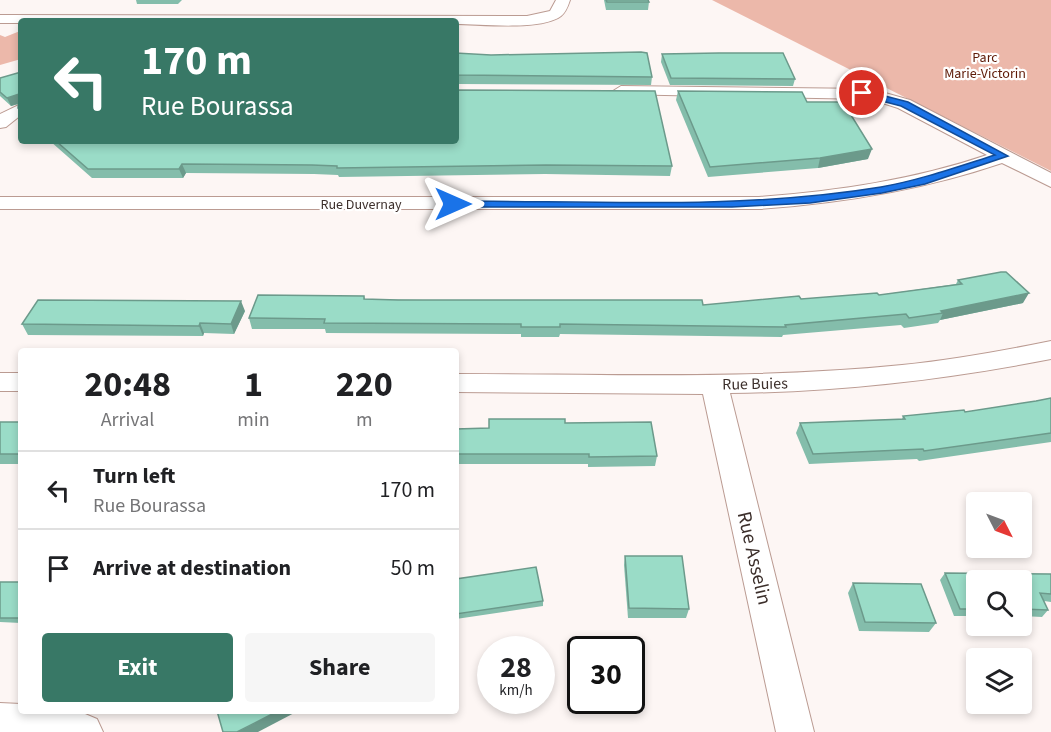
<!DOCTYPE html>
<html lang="en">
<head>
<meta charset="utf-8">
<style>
  body { margin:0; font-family:"Source Sans 3",sans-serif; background:#f6f6f6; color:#202124; height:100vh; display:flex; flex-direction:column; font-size:22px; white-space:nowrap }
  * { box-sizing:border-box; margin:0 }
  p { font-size:20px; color:#757577 }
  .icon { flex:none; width:33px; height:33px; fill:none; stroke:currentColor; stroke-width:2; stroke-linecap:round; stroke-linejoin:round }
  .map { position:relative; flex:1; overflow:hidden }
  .drawer { position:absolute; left:18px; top:348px; width:441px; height:366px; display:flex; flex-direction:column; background:#fff; border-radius:6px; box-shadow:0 3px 9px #0003 }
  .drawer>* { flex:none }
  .guide { position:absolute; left:18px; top:18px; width:441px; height:126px; border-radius:6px; box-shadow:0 3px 9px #0003; background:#387866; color:#fff; overflow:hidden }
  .needle { width:39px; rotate:132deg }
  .tools { position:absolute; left:966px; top:492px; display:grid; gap:12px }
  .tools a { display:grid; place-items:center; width:66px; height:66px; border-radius:6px; background:#fff; box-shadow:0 3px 9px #0003; font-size:30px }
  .speed { position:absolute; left:477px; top:636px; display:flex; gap:12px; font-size:30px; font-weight:700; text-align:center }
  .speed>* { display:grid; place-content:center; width:78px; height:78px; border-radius:50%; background:#fff; box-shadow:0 3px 9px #0003; line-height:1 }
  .speed small { font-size:15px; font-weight:400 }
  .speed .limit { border:3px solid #111; border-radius:9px; background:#fff; color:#111 }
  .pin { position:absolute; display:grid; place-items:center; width:51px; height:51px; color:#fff; margin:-26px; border:3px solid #fff; border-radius:50%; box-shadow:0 2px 6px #0007 }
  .me { position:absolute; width:66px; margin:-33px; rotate:90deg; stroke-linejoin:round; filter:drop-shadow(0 0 4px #0008) }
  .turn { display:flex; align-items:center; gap:21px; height:126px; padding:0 24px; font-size:27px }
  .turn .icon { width:78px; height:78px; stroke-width:2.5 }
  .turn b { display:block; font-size:42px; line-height:51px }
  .eta { display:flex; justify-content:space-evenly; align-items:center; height:102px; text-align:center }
  .eta b { font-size:36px; font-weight:700; line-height:42px }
  .action { display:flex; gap:12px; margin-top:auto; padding:12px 24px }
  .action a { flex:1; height:69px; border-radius:6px; background:#387866; color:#fff; font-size:24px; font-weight:700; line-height:69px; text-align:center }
  .action a+a { background:#f6f6f6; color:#202124 }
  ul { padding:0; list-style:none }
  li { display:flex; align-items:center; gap:18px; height:78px; padding:0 24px; border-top:2px solid #e0e0e0 }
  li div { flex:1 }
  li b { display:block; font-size:22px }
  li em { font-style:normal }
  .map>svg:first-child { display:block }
  .green { fill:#ecb8aa }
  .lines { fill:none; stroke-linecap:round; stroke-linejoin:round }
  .minor-casing { stroke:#bb9b92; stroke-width:2 }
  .minor { fill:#fff; fill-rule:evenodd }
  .wall { fill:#84bdab }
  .shaded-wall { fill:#6c9a8b }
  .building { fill:#9adcc7; stroke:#6c9a8b; stroke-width:1.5 }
  .route { fill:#1a73e8; stroke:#114b97; stroke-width:1.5 }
  .labels { text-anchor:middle; stroke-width:4.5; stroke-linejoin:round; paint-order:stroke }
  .far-park-label { font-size:14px; fill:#5e1a07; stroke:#fff }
  .far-street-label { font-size:14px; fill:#3c2f2b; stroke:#fff }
  .street-label { font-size:16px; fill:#3c2f2b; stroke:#fff }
  .near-street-label { font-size:20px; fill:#3c2f2b; stroke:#fff }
</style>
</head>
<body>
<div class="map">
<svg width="1051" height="732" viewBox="0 0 1051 732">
  <rect width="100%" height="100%" fill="#fdf6f4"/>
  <g class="green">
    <path d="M712 0H1051V171Z"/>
    <path d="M19 25H21V59L0 65V35L5 37 20 31 18 27Z"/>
  </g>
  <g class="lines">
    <defs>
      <g id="minor">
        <path d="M556 0H570C568 6 566 12 561 16 541 31 481 24 456 24V21H21V23H0V15L527 16 550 11Z"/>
        <path d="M621 86 871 89 910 100 1051 173V187L1002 163C923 190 842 203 759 209H0V197H759C837 191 913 180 987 155L898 108 870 99 615 94 613 91Z"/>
        <path d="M21 104V115L6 127 0 128V114Z"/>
        <path d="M1051 341V359C944 380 838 392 730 393L814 732H776L703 394 456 392V374C605 374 754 380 902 365 952 360 1002 351 1051 341Z"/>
        <rect x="0" y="373" width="21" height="18"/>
        <path d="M0 703 21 704V711H78L97 719 103 732H0Z"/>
      </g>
    </defs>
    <use href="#minor" class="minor-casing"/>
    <use href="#minor" class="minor"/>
  </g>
  <g class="wall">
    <path d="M136 0H182L178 4H137Z"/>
    <path d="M604 0H648L649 2 648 10H606Z"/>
    <path d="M456 53 652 77 651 85 456 84Z"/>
    <path d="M662 54 795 79 793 86 670 85 661 62Z"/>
    <path d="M21 72V113L18 108V104L11 106 0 96V78Z"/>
    <path d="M678 91 807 102 868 159 818 168 708 177 676 100Z"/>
    <path d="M50 141H456L672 166 670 176 545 174 339 177 338 175 314 174 186 173 183 178H92Z"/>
    <path d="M958 280 1023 303 940 320 938 323 904 328 901 325 783 335 782 337 560 334 559 337H521V334L326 333 325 329H252L249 318 364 296 365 299 703 305 879 295 956 284Z"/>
    <path d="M245 311 234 334 204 333 203 336 28 335 22 324Z"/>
    <path d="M1051 398V442L919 461 917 459 809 464 796 433 800 423 902 419 903 416 965 412 1036 401Z"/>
    <rect x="0" y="422" width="21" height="42"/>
    <path d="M565 423 657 456 655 466 588 467V464H458V470H456V429L489 428Z"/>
    <path d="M625 556 689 609 686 618H628L624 565Z"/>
    <path d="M945 573 1051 574V602L1044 601 1048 610 1042 617 1022 616V580H976V616H954L940 580Z"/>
    <path d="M456 579 543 601V606L456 619Z"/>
    <path d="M0 582H21V623L0 622Z"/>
    <path d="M853 583 936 623 929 632 859 631 848 593Z"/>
  </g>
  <g class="shaded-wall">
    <path d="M19 94 21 103 11 106 7 98Z"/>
    <path d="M872 149 868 159 818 168 820 158Z"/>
    <path d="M182 164 186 173 183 178 179 169Z"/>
    <path d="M1029 293 1023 303 940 320 943 313 941 311Z"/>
    <path d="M241 301 245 311 234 334 231 324Z"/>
    <path d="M200 323 204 333 203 336 199 326Z"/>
    <path d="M278 711H298L258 732H237Z"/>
  </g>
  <g class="building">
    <path d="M606 0H648L649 2H607Z"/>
    <path d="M641 52 647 53 652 77 456 75V53L491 55Z"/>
    <path d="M719 53H783L795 79 671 78 662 54Z"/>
    <path d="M21 72V110L18 108 19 94 7 98 0 92V78Z"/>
    <path d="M456 90 655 91 672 166 546 165 337 168V166L312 165 182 164 179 169H88L56 141H456Z"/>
    <path d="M678 91 802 92 807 102H843L872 149 820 158 710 167Z"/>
    <path d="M1001 272H1006L1029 293 941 311 943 313 909 318 906 314 785 325 786 327 560 324V327H521V324L324 323 325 319 249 318 258 295 364 296V299L398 300H702L703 305 799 296 801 299 877 293 879 295 962 284 958 280Z"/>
    <path d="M38 300 241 301 231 324 200 323 199 326 22 324Z"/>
    <path d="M1051 398V433L924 451 923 449 813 454 800 423 905 419 903 416 964 410 965 412 1036 401Z"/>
    <path d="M489 419H565V423L651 422 657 456 589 457V454H457L456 460V429L489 428Z"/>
    <rect x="0" y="422" width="21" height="32"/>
    <path d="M625 556H682L689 609 629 608Z"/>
    <path d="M536 567 543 601 456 614V579Z"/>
    <path d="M945 573 1051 574V594L1040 593 1048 610 1022 609V580H976V609H960Z"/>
    <rect x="0" y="582" width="21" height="36"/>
    <path d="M853 583 921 584 936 623 865 622Z"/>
    <path d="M217 711H278L237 732H223Z"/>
  </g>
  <path class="route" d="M862 90 908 102 1008 156 925 184 882 193 810 203 732 207H453L448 204 453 201C594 201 741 210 881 187 920 180 957 167 995 155L901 106 859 95 857 93Z"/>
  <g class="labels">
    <g class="far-park-label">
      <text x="985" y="62">Parc<tspan x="985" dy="16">Marie-Victorin</tspan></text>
    </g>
    <g class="far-street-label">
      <text x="361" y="209">Rue Duvernay</text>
    </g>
    <g class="street-label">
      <text transform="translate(755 383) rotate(-1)" y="6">Rue Buies</text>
    </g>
    <g class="near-street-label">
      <text transform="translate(755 558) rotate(77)" y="7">Rue Asselin</text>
    </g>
  </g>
</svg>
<div class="tools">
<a><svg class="needle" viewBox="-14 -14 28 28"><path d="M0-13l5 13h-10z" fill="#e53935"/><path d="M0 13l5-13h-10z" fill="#757577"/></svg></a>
<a><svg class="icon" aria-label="search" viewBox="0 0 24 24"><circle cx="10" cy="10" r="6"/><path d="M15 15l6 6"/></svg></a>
<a><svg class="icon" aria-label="layers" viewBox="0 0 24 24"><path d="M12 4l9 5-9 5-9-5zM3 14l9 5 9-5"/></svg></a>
</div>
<div class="speed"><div>28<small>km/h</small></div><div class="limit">30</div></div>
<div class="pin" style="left:862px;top:93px;background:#d93025"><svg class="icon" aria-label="arrive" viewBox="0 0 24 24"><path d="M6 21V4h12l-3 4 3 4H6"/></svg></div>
<svg class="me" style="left:453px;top:204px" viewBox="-20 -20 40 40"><path d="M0-17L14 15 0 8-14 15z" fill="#1a73e8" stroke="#fff" stroke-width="4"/></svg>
<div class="guide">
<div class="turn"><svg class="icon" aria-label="left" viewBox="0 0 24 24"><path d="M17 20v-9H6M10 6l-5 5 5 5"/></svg><div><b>170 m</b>Rue Bourassa</div></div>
</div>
<section class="drawer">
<div class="eta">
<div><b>20:48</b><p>Arrival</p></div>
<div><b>1</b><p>min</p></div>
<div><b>220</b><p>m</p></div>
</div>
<ul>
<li><svg class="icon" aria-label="left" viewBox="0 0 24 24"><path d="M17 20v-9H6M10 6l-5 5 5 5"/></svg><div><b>Turn left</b><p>Rue Bourassa</p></div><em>170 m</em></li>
<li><svg class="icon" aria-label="arrive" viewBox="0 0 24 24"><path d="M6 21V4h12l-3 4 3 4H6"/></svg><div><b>Arrive at destination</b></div><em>50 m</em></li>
</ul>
<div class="action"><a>Exit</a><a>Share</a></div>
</section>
</div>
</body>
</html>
